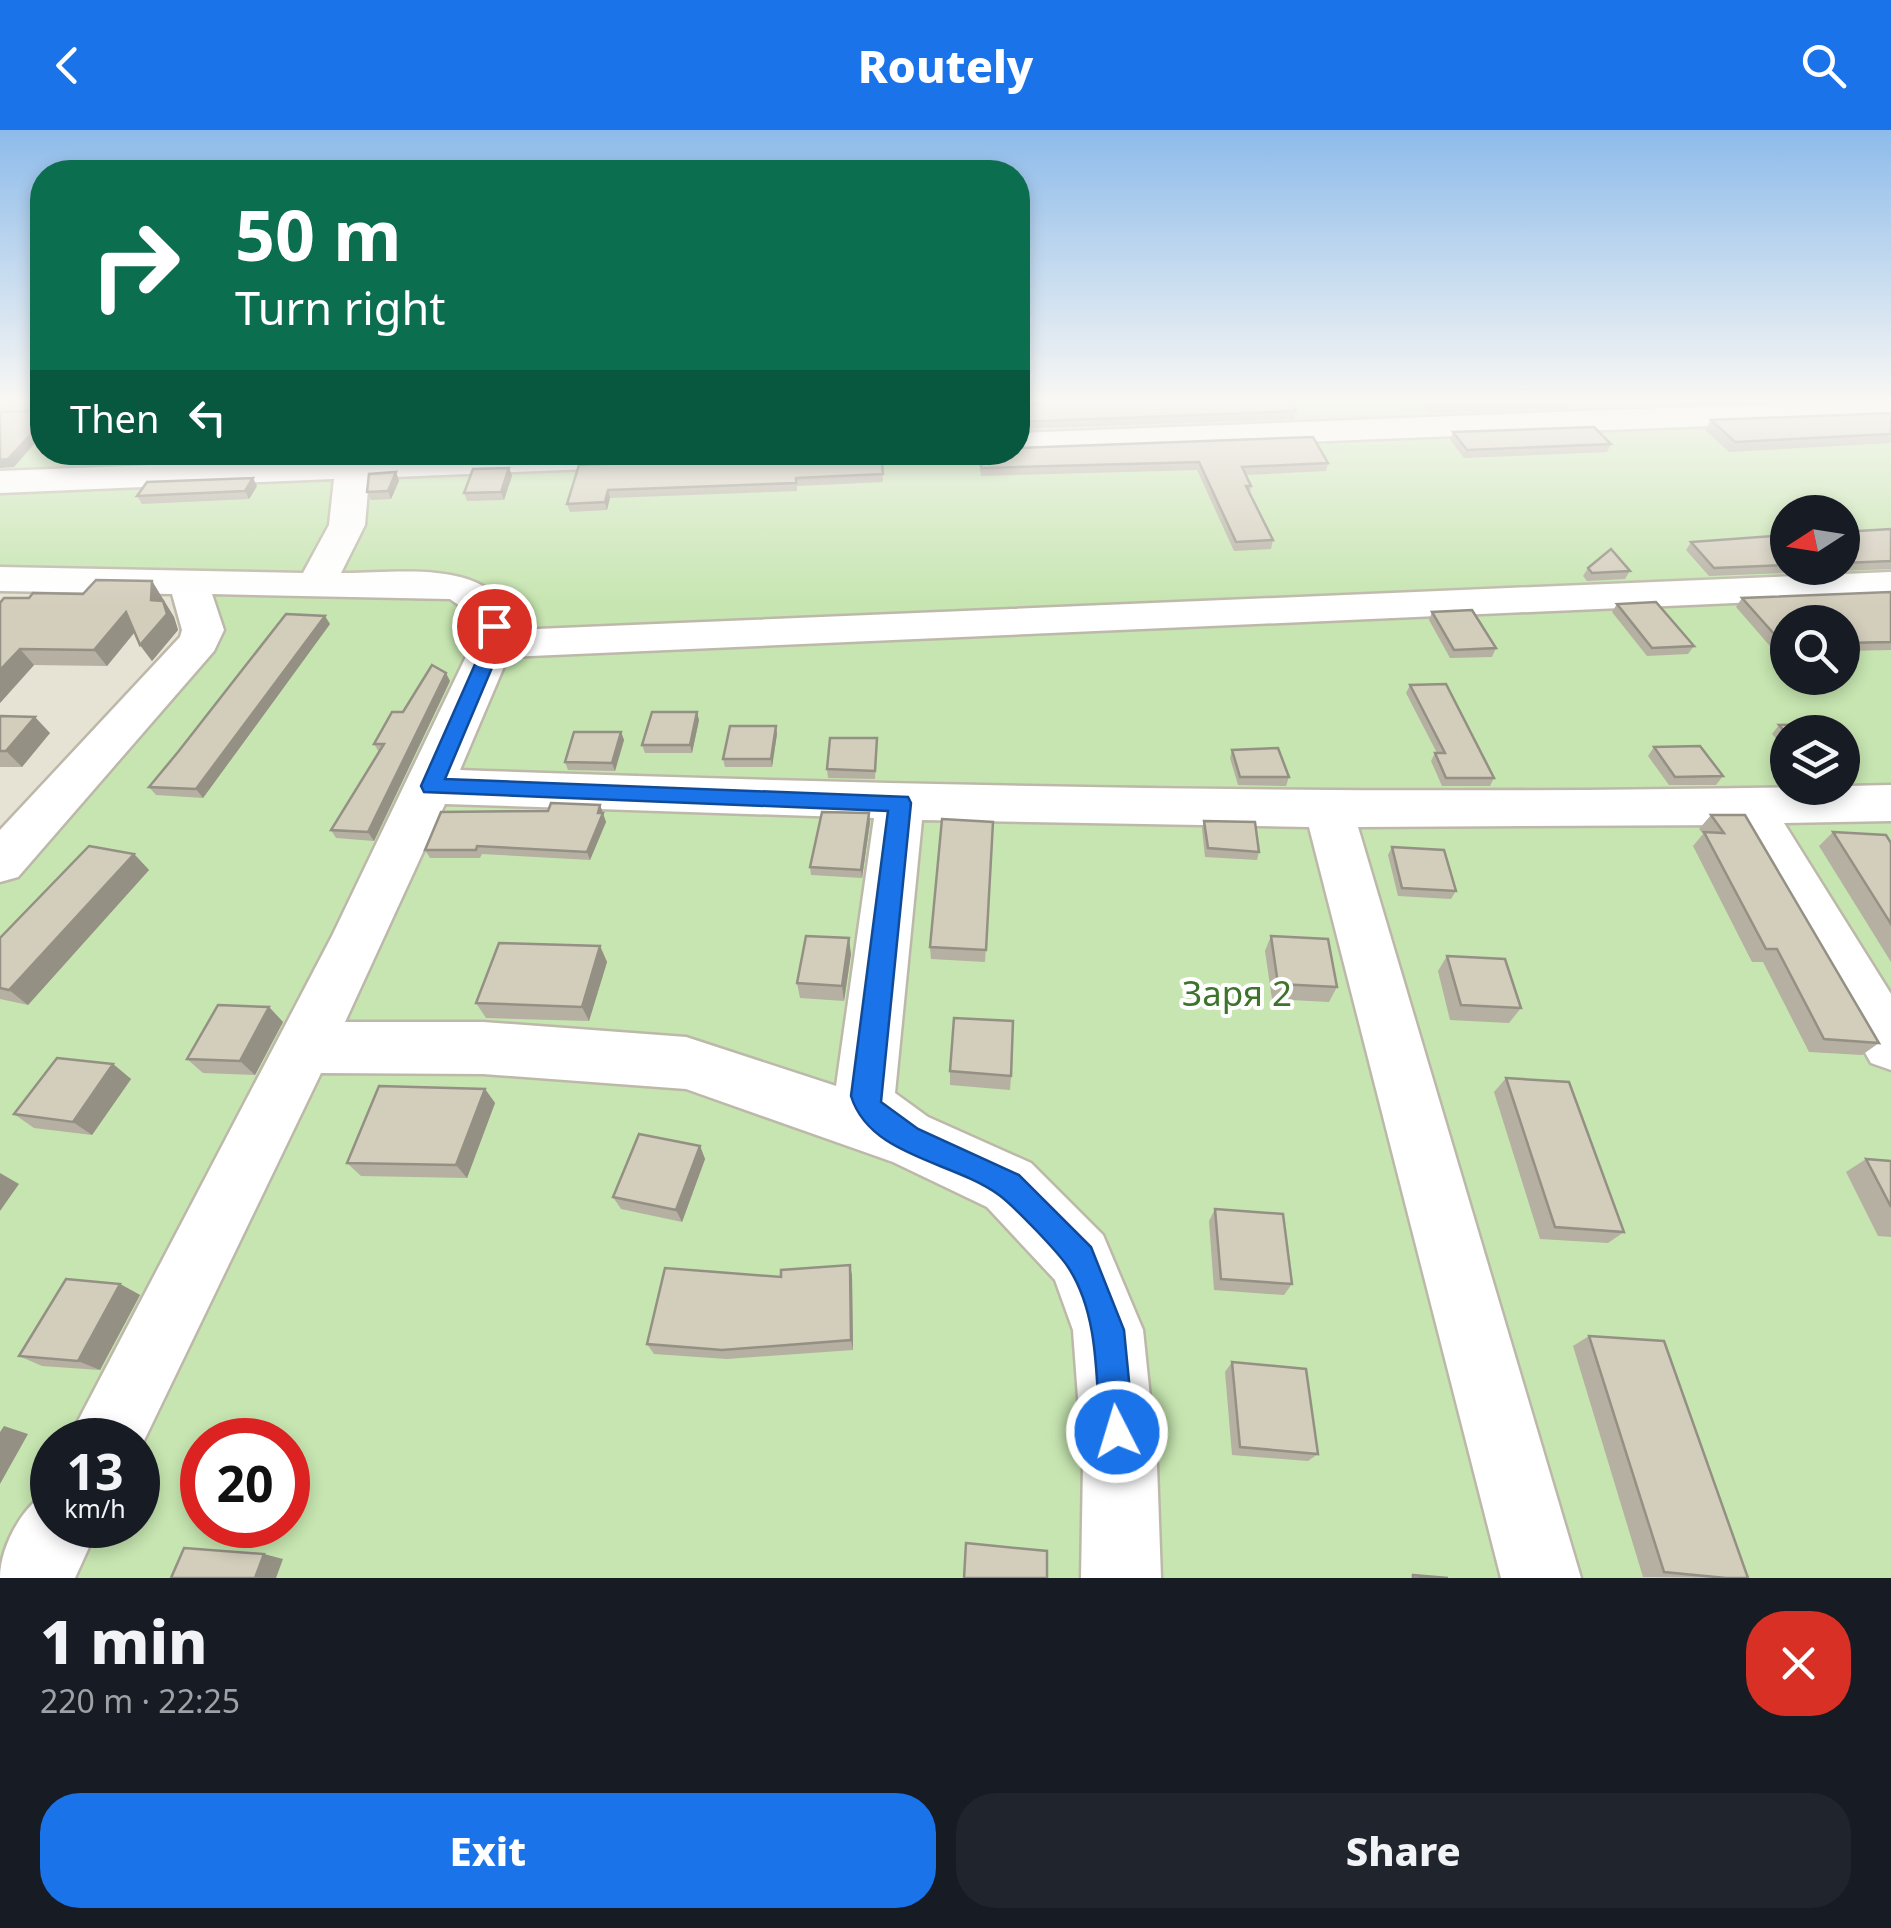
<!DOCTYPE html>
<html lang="en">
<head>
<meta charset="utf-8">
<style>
  body { margin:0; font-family:"Noto Sans",sans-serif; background:#20242c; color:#f1f3f6; height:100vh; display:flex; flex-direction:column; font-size:38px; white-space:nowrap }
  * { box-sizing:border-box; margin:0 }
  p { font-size:32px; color:#9ea1a6 }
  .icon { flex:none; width:55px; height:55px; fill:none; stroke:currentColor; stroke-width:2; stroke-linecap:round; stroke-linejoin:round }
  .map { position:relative; height:1448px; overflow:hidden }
  .drawer { display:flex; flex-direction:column; background:#171b24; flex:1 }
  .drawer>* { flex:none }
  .top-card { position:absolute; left:30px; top:30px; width:1000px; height:305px; border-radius:40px; box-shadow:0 5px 15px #0003; background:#0b6e4f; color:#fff; overflow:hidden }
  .needle { width:65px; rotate:258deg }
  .controls { position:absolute; left:1770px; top:365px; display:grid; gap:20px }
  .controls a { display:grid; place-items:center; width:90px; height:90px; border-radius:50%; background:#171b24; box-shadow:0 5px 15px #0003; font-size:50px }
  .speed { position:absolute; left:30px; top:1288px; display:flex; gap:20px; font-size:50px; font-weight:700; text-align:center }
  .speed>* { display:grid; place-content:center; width:130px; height:130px; border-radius:50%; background:#171b24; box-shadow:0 5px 15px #0003; line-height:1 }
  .speed small { font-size:25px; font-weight:400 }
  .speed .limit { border:15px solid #d22; background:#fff; color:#111 }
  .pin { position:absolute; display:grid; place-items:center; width:85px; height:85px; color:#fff; margin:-42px; border:5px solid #fff; border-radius:50%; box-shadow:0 2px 10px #0007 }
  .me { position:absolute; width:110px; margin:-55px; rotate:355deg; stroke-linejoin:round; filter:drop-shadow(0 0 8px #0008) }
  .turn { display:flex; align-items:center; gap:35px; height:210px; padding:0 40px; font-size:45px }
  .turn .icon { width:130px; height:130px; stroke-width:2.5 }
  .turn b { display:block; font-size:70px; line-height:85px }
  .then { display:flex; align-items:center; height:95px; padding:0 40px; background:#0003; gap:20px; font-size:38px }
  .round { display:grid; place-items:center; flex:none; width:105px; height:105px; border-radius:40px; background:#20242c }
  .summary { display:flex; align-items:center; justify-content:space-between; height:170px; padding:0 40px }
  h1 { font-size:60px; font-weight:800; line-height:75px }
  .primary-button { display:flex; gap:20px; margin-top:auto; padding:20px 40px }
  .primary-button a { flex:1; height:115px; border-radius:40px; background:#1a73e8; color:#fff; font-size:40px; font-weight:800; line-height:115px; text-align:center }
  .primary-button a+a { background:#20242c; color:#f1f3f6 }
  header { display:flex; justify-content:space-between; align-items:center; height:130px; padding:0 40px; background:#1a73e8; color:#fff; font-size:45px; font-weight:800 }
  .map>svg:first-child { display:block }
  .residential { fill:#e6e2d4 }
  .green { fill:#c6e5b0; fill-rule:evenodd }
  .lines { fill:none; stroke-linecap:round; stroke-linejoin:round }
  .minor-casing { stroke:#bdb8a9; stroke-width:5 }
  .minor { fill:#fff; fill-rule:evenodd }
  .wall { fill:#b5b0a2 }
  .shaded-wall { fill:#949084 }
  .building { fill:#d3cdbc; stroke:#949084; stroke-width:2.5 }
  .route { fill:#1a73e8; stroke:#114b97; stroke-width:2.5 }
  .labels { text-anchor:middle; stroke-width:8; stroke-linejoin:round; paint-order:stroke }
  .park-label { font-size:35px; fill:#3e732c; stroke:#fff }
</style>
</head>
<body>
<header><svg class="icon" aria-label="back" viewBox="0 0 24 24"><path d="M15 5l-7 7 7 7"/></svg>Routely<svg class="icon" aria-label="search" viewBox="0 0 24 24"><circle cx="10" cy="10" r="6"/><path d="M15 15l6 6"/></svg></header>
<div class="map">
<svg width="1891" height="1448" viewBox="0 0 1891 1448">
  <rect width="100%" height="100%" fill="#f2f0e6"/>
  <path class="residential" d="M0 458H172L193 508 0 714Z"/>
  <path class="green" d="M0 272H42V322H1018V272H1891V1448H0V714L193 508 172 458H0ZM1788 382H1842V438H1788ZM1788 492H1842V548H1788ZM1788 602H1842V658H1788ZM52 1310H138V1395H52ZM202 1310H288V1395H202Z"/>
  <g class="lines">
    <defs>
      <g id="minor">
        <path d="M1817 272H1891V289L1018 323 1016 322 1018 303Z"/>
        <path d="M488 322H779L774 329 762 332 369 348 365 395 341 443C396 444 501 425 513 500L1891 442V466L508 527 460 640C937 657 1415 667 1891 655V691L1784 693 1891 864V940L1871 933 1735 695 1358 697 1581 1448H1501L1309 697 922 690 895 963 928 987 1031 1033 1103 1105 1143 1200 1157 1335 1161 1448H1081L1083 1335 1073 1200 1055 1150 987 1077 893 1032 686 959 483 944 321 943 138 1323V1310H68L332 806 472 514 467 481 450 469 212 464 224 500 214 521 18 747 0 752V700L180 507 182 500 172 464 0 461V437L303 443 329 395 334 349 0 363V341ZM445 674 874 688 836 956 686 907 483 892H345Z"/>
        <path d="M52 1360V1395H99L75 1448H0C0 1416 24 1372 52 1360Z"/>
      </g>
    </defs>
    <use href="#minor" class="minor-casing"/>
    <use href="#minor" class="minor"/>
  </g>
  <g class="wall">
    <path d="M1035 272H1291L1296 281 1294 289 1018 299V276L1035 275Z"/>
    <path d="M1421 272H1568L1565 278 1429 283Z"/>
    <path d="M1674 272H1735L1676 274Z"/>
    <path d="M1891 283V313L1729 322 1705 300 1711 290Z"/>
    <path d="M1453 302 1611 314 1607 322 1464 328 1450 310Z"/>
    <path d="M1019 319 1328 333 1326 341 1246 345 1251 356 1250 363 1273 410 1271 419 1234 421 1197 340 981 346 977 322H1018Z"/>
    <path d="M169 322H379L174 330Z"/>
    <path d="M881 322 883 352 797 356V361L610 368 607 380 570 382 567 374 579 335Z"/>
    <path d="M509 338 512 346 504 370 467 371 464 363Z"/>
    <path d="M396 342 399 351 391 369 371 370 367 362Z"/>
    <path d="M257 356 249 369 142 374 137 366Z"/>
    <path d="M1891 399V439L1709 446 1686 420 1691 412 1788 405V438H1842V402Z"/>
    <path d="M1588 438 1630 441 1625 449 1587 451 1583 446Z"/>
    <path d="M152 451 174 487 178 500 152 531 140 515 135 502 107 536 34 535 0 573 29 468 83 464Z"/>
    <path d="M1891 462V520L1842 521V492H1788V522L1776 523 1736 477 1742 468Z"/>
    <path d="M1617 474 1694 516 1688 524 1647 526 1612 482Z"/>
    <path d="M1432 482 1496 518 1492 527 1450 528 1429 490Z"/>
    <path d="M330 494 203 668 156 665 149 657Z"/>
    <path d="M450 551 374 711 336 708 331 700 379 622 374 614 403 582Z"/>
    <path d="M1410 555 1494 648 1490 656H1442L1431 631 1435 623H1437L1406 563Z"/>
    <path d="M0 586 50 603 22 637H0Z"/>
    <path d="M699 590 692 623H645L642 615Z"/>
    <path d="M1779 595 1788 602V622L1772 604Z"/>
    <path d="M621 602 624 610 615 641 568 640 565 632Z"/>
    <path d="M777 604 772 637H725L723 629Z"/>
    <path d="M877 608 875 649 828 648 827 639Z"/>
    <path d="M1842 615 1853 627 1845 635H1842Z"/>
    <path d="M1654 617 1723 646 1716 655H1669L1648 626Z"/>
    <path d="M1232 620 1289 647 1286 656 1238 655 1230 628Z"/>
    <path d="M600 675 606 692 590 730 482 724 480 728H430L425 720 548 681Z"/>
    <path d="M1711 685 1879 913 1862 925 1809 922 1763 832H1752L1693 716 1703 704 1699 699Z"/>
    <path d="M1204 691 1259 722 1257 730 1205 727 1202 699Z"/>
    <path d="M870 692 862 748 811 745 810 737Z"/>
    <path d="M993 692 985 832 931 829 930 817Z"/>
    <path d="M1833 702 1891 713V832L1819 716Z"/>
    <path d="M1392 717 1456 761 1451 769 1398 766 1388 725Z"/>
    <path d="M134 724 149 740 28 875 0 869V808Z"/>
    <path d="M1271 806 1337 857 1329 872 1272 869 1265 821Z"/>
    <path d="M600 816 607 832 589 891 486 888 476 873Z"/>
    <path d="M851 824 844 871 800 868 797 853Z"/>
    <path d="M1447 826 1521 878 1509 893 1450 890 1438 841Z"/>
    <path d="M269 877 283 892 255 945 203 943 187 929Z"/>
    <path d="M113 934 131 949 92 1005 34 998 14 984Z"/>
    <path d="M950 941 1011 946 1010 960 950 955Z"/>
    <path d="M1506 948 1624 1102 1608 1113 1540 1109 1494 962Z"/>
    <path d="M485 959 495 973 467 1048 361 1046 347 1033Z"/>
    <path d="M700 1016 705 1029 682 1092 621 1079 613 1067Z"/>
    <path d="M1866 1029 1891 1031V1107L1878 1106 1846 1042Z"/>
    <path d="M1215 1079 1292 1154 1284 1165 1214 1160 1209 1091Z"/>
    <path d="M850 1135 852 1146 853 1220 727 1229 654 1224 647 1214 781 1147Z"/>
    <path d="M120 1154 140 1165 100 1240 42 1236 19 1226Z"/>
    <path d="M1589 1206 1748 1448 1643 1447 1573 1216Z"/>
    <path d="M1232 1232 1318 1324 1308 1331 1232 1325 1225 1242Z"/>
  </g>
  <g class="shaded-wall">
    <path d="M42 292V305L14 337 0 338V330Z"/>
    <path d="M509 338 512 346 504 370 501 362Z"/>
    <path d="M396 342 399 351 391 369 388 361Z"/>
    <path d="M253 348 257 356 249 369 245 361Z"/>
    <path d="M608 360 610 368 607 380 605 372Z"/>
    <path d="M152 451 174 487 178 500 152 531 140 515 151 470Z"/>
    <path d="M126 482 138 498 107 536 94 520Z"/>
    <path d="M325 486 330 494 203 668 196 659Z"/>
    <path d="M20 519 34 535 0 573V540Z"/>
    <path d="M446 543 450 551 374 711 368 702Z"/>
    <path d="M697 582 699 590 692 623 690 615Z"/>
    <path d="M35 587 50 603 22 637 6 621Z"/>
    <path d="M776 596 777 604 772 637 771 629Z"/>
    <path d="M621 602 624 610 615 641 612 633Z"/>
    <path d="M600 675 606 692 590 730 587 722Z"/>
    <path d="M869 683 870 692 862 748 861 740Z"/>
    <path d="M134 724 149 740 28 875 9 860Z"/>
    <path d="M849 808 851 824 844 871 842 856Z"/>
    <path d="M600 816 607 832 589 891 582 877Z"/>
    <path d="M269 877 283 892 255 945 240 931Z"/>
    <path d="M113 934 131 949 92 1005 73 992Z"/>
    <path d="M485 959 495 973 467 1048 456 1035Z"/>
    <path d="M700 1016 705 1029 682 1092 676 1080Z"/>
    <path d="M0 1043 19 1054 0 1081Z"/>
    <path d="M850 1135 852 1146 853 1220 851 1210Z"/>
    <path d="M120 1154 140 1165 100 1240 78 1231Z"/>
    <path d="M4 1296 28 1304 0 1354V1302Z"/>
    <path d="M264 1424 283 1429 276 1448H255Z"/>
  </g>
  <g class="building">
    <path d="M1036 272H1291L1296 281 1018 292V276L1037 275Z"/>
    <path d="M1430 272H1517L1432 275Z"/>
    <path d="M42 281V292L8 329 0 330V282Z"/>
    <path d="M1891 283V304L1735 312 1711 290Z"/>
    <path d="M1594 297 1611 314 1467 320 1453 302Z"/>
    <path d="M1313 307 1328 333 1242 337 1251 356H1246L1273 410 1236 412 1199 332 982 338 978 322H1018V318Z"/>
    <path d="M776 322H881L883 344 796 348V353L608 360 605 372 567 374 579 335 761 328Z"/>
    <path d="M509 338 501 362 464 363 473 339Z"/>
    <path d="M396 342 388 361 367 362 369 344Z"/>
    <path d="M253 348 245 361 137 366 147 352Z"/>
    <path d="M1891 399V431L1842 433V402Z"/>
    <path d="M1788 405V435L1714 438 1691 412Z"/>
    <path d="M1611 419 1630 441 1592 443 1588 438Z"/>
    <path d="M96 450 152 451 151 470 163 471 167 484 140 515 126 482 94 520 20 519 0 540V473L4 468H29L33 463 83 464Z"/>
    <path d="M1891 462V512L1842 513V492H1788V514H1783L1742 468Z"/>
    <path d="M1656 472 1694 516 1652 518 1617 474Z"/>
    <path d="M1472 480 1496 518 1454 520 1432 482Z"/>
    <path d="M286 484 325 486 196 659 149 657 178 622Z"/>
    <path d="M432 535 446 543 368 702 331 700 384 614H374L392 582H403Z"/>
    <path d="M1446 554 1494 648H1446L1435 623H1445L1410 555Z"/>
    <path d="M652 582H697L690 615H642Z"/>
    <path d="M0 586 35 587 6 621H0Z"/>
    <path d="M1824 594 1832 602H1788V605L1779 595Z"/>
    <path d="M730 596H776L771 629H723Z"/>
    <path d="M574 602H621L612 633 565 632Z"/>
    <path d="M830 608H877L875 641 827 639Z"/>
    <path d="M1842 615 1853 627H1842Z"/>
    <path d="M1700 616 1723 646 1675 647 1654 617Z"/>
    <path d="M1278 618 1289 647H1240L1232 620Z"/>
    <path d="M551 673 600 675 598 683H603L587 722 477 716 476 720H425L441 682 548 681Z"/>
    <path d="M822 682 869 683 861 740 810 737Z"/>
    <path d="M1711 685H1745L1879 913 1824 909 1777 819H1766L1704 702 1724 703Z"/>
    <path d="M942 689 993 692 986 820 930 817Z"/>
    <path d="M1204 691 1255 692 1259 722 1208 718Z"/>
    <path d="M1833 702 1886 705 1891 713V794Z"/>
    <path d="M89 716 134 724 9 860 0 858V808Z"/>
    <path d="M1392 717 1444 720 1456 761 1402 758Z"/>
    <path d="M806 806 849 808 842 856 797 853Z"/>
    <path d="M1271 806 1328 809 1337 857 1278 854Z"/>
    <path d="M499 813 600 816 582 877 476 873Z"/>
    <path d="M1447 826 1505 829 1521 878 1461 875Z"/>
    <path d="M218 875 269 877 240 931 187 929Z"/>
    <path d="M954 888 1013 891 1011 946 950 941Z"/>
    <path d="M57 928 113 934 73 992 14 984Z"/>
    <path d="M1506 948 1569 952 1624 1102 1555 1097Z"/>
    <path d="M379 956 485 959 456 1035 347 1033Z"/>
    <path d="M639 1004 700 1016 676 1080 613 1067Z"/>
    <path d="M1866 1029 1891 1031V1077Z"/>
    <path d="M1215 1079 1283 1084 1292 1154 1221 1149Z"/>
    <path d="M850 1135 851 1210 722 1220 647 1214 665 1138 781 1147V1140Z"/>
    <path d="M66 1149 120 1154 78 1231 19 1226Z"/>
    <path d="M1589 1206 1664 1211 1748 1448H1726L1664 1442Z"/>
    <path d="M1232 1232 1306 1239 1318 1324 1240 1317Z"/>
    <path d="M966 1413 1047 1421V1448H964Z"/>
    <path d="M184 1418 264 1424 255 1448H171Z"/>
    <path d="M1413 1445 1448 1448H1413Z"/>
  </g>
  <linearGradient id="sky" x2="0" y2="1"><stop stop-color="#8dbbea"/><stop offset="0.57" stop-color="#f9f8f4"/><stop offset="1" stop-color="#f9f8f4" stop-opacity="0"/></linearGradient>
  <rect width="1891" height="475" fill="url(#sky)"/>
  <path class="route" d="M494 490 504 496 502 514 445 649 908 667 911 673 881 972 918 999 1019 1045 1091 1117 1124 1200 1134 1302 1129 1313 1117 1318 1105 1313 1100 1302C1096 1248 1099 1184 1068 1137 1058 1122 1014 1076 999 1065 953 1031 870 1027 851 966L888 681 424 662 421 656 484 514 485 496Z"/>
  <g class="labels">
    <g class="park-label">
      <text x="1237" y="876">Заря 2</text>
    </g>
  </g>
</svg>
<div class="controls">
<a><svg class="needle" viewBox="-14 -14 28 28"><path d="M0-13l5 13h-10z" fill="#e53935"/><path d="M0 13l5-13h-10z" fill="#9ea1a6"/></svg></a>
<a><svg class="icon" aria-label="search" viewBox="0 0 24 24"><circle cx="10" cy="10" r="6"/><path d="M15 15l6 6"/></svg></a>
<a><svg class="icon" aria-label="layers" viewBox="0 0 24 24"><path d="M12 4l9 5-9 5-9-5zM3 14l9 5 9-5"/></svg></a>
</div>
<div class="speed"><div>13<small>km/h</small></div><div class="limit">20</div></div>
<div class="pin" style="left:494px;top:496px;background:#d93025"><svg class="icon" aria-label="arrive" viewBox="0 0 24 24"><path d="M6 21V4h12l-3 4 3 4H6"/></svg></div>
<svg class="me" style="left:1117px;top:1302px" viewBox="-20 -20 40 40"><circle r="17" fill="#1a73e8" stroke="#fff" stroke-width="3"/><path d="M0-11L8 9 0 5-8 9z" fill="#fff"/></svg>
<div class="top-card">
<div class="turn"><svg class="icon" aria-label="right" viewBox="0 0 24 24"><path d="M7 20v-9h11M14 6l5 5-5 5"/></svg><div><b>50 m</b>Turn right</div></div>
<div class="then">Then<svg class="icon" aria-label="left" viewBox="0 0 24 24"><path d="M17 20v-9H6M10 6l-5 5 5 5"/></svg></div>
</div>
</div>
<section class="drawer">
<div class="summary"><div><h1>1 min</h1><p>220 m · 22:25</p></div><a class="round" style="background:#d93025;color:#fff"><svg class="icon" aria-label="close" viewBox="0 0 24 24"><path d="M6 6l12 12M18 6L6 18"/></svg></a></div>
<div class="primary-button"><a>Exit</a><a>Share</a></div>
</section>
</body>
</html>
